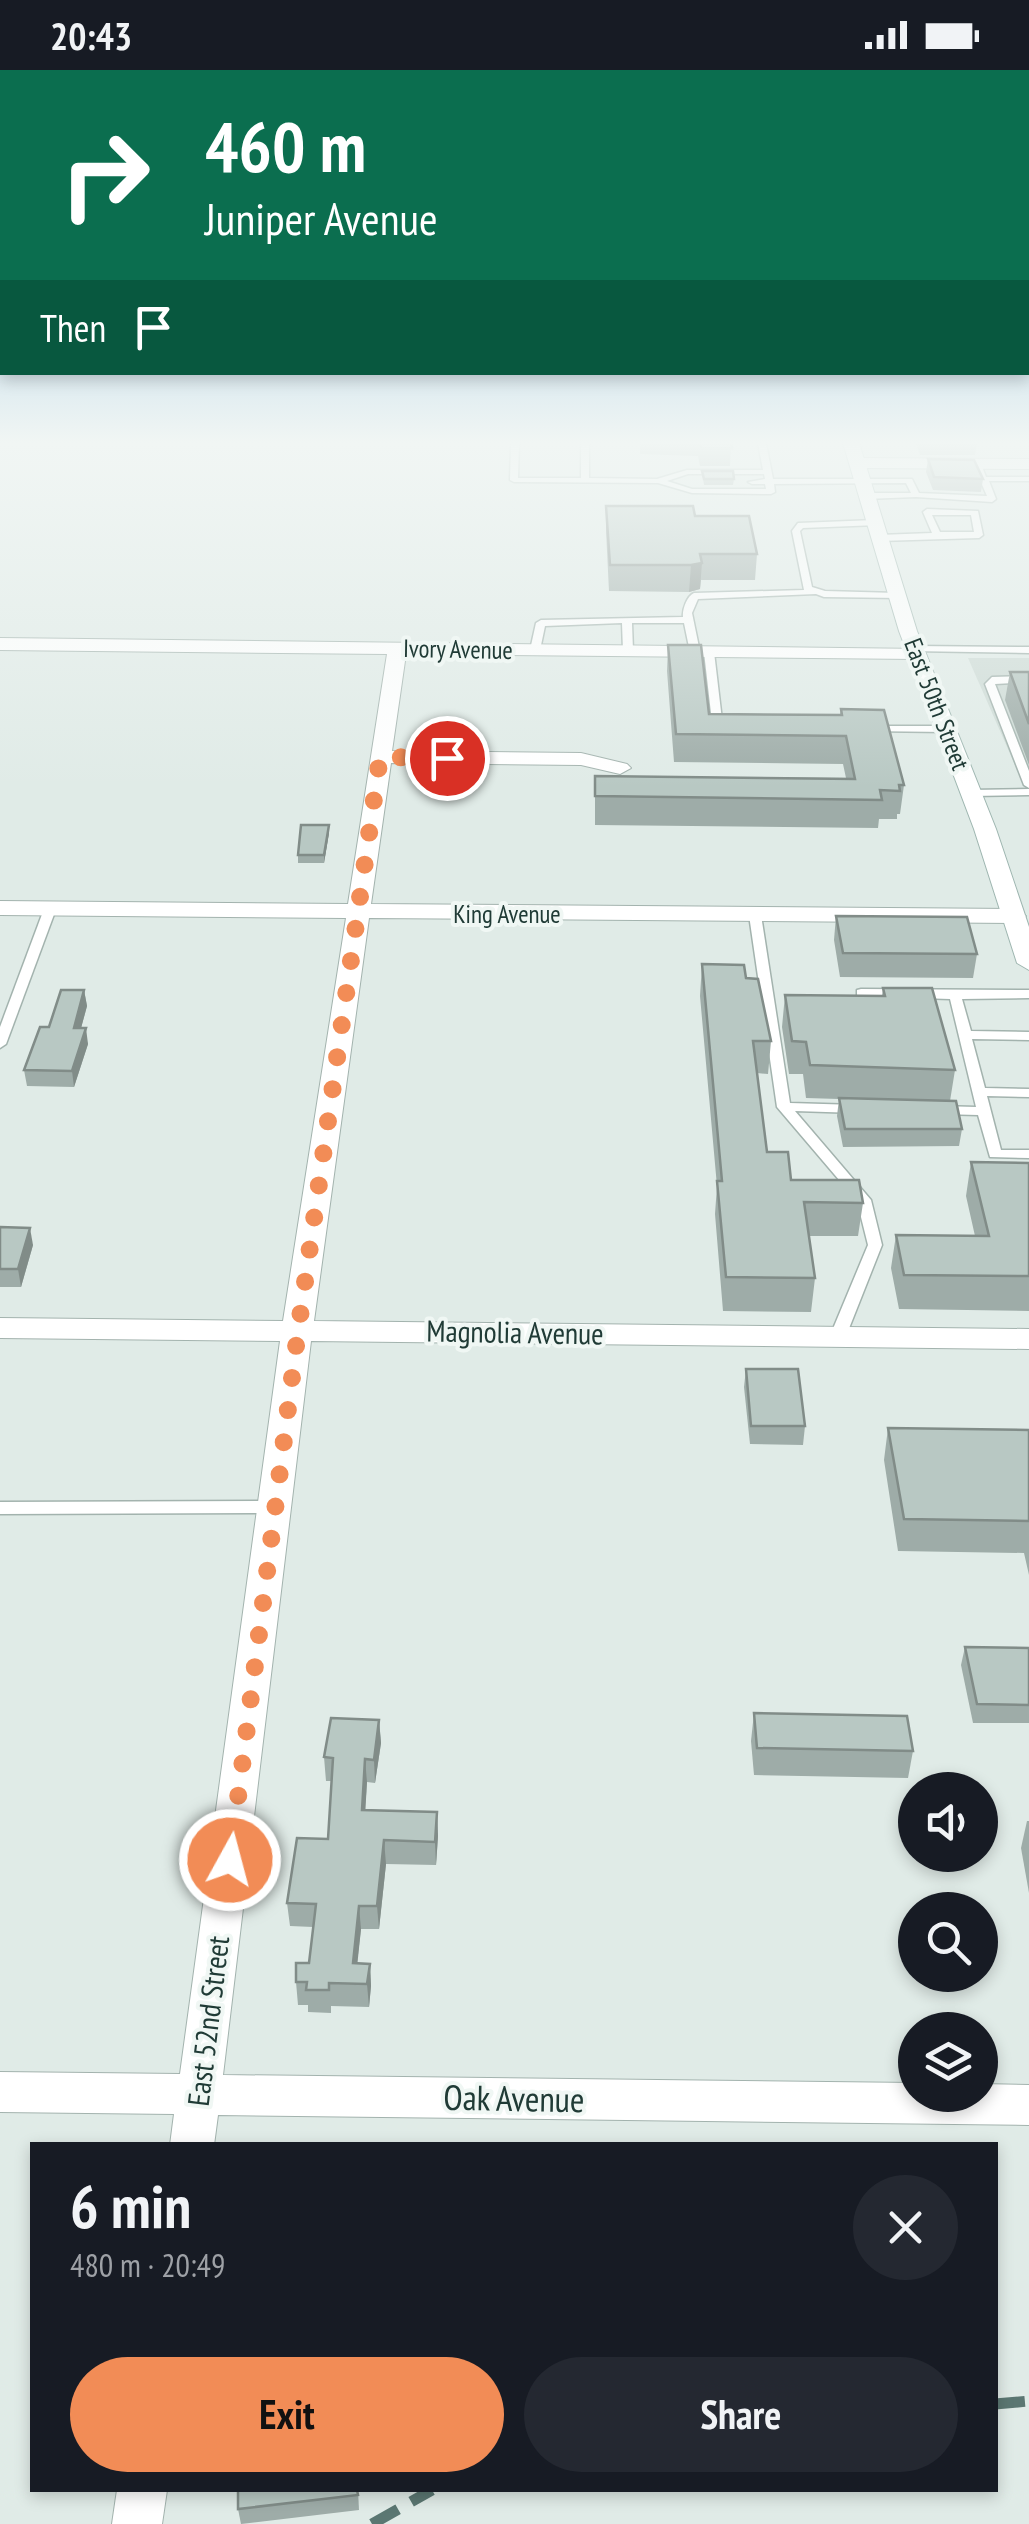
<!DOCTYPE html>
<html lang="en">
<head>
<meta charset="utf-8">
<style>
  body { margin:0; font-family:"PT Sans Narrow",sans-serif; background:#242831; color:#f1f3f6; height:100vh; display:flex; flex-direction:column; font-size:38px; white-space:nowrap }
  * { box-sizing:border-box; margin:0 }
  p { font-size:32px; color:#9ea1a6 }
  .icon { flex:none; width:55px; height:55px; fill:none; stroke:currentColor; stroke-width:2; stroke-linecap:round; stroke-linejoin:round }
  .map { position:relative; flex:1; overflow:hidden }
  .details { position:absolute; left:30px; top:2072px; width:968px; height:350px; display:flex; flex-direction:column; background:#171b24; border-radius:0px; box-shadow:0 5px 15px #0003 }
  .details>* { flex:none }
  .banner { position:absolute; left:0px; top:0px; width:1030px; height:305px; box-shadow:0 5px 15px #0003; background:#0b6e4f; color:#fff; overflow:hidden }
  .tools { position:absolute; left:898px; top:1702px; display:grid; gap:20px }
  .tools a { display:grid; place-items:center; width:100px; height:100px; border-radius:50%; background:#171b24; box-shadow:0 5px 15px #0003; font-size:50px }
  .pin { position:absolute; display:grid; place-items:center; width:85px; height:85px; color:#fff; margin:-42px; border:5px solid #fff; border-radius:50%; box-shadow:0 2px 10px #0007 }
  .me { position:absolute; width:110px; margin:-55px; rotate:7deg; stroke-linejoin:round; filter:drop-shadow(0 0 8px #0008) }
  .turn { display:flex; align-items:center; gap:35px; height:210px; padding:0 40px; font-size:45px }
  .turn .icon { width:130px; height:130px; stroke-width:2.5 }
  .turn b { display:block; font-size:70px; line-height:85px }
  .then { display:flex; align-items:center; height:95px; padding:0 40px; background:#0003; gap:20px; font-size:38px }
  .round { display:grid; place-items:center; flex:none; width:105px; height:105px; border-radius:52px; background:#242831 }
  .headline { display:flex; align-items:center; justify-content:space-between; height:170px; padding:0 40px }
  h1 { font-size:60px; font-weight:600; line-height:75px }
  .cta { display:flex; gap:20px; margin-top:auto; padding:20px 40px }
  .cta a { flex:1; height:115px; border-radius:60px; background:#f28c56; color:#111; font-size:40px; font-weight:600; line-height:115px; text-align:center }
  .cta a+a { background:#242831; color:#f1f3f6 }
  .status { display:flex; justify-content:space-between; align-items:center; height:70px; padding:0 50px; background:#171b24; direction:ltr }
  .status svg { height:28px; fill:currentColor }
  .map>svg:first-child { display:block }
  .built { fill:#cedbd6 }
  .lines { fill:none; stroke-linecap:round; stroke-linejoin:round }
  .lane-casing { stroke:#a3b3ae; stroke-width:3 }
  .street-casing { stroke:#a3b3ae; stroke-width:2 }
  .secondary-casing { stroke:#9eb6b0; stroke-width:2 }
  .lane { fill:#fff; fill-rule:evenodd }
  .street { fill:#fff; fill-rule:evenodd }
  .secondary { fill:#fff; fill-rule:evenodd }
  .rail { stroke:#5b7772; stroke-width:11; stroke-dasharray:30 15; stroke-linecap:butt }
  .wall { fill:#9eaca8 }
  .shaded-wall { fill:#818c88 }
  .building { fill:#b8c8c3; stroke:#818c88; stroke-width:2.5 }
  .route { stroke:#f28c56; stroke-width:18; stroke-dasharray:0 32.4 }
  .labels { text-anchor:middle; stroke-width:8; stroke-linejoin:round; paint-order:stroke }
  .far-street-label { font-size:25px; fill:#203b36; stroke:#f0f7f4 }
  .street-label { font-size:30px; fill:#203b36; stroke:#f0f7f4 }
  .near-street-label { font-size:35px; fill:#203b36; stroke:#f0f7f4 }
</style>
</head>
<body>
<div class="status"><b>20:43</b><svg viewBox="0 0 49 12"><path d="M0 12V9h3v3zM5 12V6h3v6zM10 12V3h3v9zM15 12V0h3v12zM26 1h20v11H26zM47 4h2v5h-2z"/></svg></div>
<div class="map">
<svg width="1029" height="2454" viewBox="0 0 1029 2454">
  <rect width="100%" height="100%" fill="#e0ebe7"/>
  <path class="built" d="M968 588H1029V727Z"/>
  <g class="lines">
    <defs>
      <g id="lane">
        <path d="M511 373H519L518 408H581V373H589V408L657 409 687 400H763L758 373H766L773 409H912L919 423 987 426 973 394 977 392 981 394 986 407H1029V411H989L996 429 992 432 916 427 866 429 862 426 866 423H911L906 413 774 414 775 422 771 424 692 423 658 413 514 412 510 410ZM688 404H764L765 409 748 412 752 414H765L766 419H692L667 411Z"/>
        <path d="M927 439 978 441 983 465 979 468 879 471 875 468 879 465 932 463 923 442ZM932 445H971L974 462H940Z"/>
        <path d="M875 450 878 451V455L803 458 800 461 812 517 825 521 897 523 900 524V528L824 527 816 524 698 529 692 543 700 582 695 585 690 582 684 553H632L633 581 628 584 623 581 622 553 545 556 540 580 535 583 530 580 536 553 541 550 683 547C682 540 687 526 694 523L804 520 792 461 798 453Z"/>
        <path d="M914 576 1029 577V583L911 581V577Z"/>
        <path d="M709 579 714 582 722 650 731 654V658H723L712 652 704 582Z"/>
        <path d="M1029 606V612L995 614 1029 701V718L1024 715 985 614 992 607Z"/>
        <path d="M870 656H946L951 659 946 662 866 661 865 659Z"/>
        <path d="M1029 719V725L971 726 966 723 971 720Z"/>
        <path d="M50 835 56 839 6 974 0 978V957L44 839Z"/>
        <path d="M755 841 761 845 790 1033 857 1035 864 1039 857 1043 795 1041 871 1130 882 1175 846 1266 838 1271 830 1266 868 1175 857 1131 777 1037 749 845Z"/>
        <path d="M861 919 1029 920V928L962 929 971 961 1029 962V970L972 969 985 1018 1029 1019V1027L987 1026 1001 1080H1029V1088L990 1087 978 1045 940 1044 933 1040 940 1036 976 1037 950 929 857 926V920Z"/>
        <path d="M275 1431 281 1433 283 1437 281 1441 275 1443 0 1444V1432Z"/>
      </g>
      <g id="street">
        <path d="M1029 389V399L857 398 849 393 857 388Z"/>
        <path d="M0 568 923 579V587L916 589 406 584 392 681 581 683 627 694 631 698 620 704 581 695 391 693 371 834 1014 839 1026 846 1014 853 369 848 314 1251 1029 1259V1279L311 1271 223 2005 915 2013V2025H980V2014L1029 2015V2055L218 2045 214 2075H170L174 2044 0 2042V2002L180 2004 280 1271 0 1268V1248L283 1251 346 848 0 845V831L348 834 387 584 0 580Z"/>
        <path d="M117 2420H167L162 2454H112Z"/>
      </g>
      <path id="secondary" d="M843 373H859L917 561 996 759 1029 857V900L1017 893 974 759 899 561Z"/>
    </defs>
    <use href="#lane" class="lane-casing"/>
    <use href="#street" class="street-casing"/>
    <use href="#secondary" class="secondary-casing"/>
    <use href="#lane" class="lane"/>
    <use href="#street" class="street"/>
    <use href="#secondary" class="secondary"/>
    <g class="rail">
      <path d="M995 2334 1029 2331"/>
      <path d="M372 2454 432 2420"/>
    </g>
  </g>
  <g class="wall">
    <path d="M640 373H731L730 396H700L698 386 640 384Z"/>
    <path d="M916 373H977L975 385H920Z"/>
    <path d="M928 389 983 409 981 422 933 420 926 402Z"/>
    <path d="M702 401 734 409 733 415H704Z"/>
    <path d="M606 436 695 446 757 484 755 510H701L700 519 689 522 609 521 606 461Z"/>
    <path d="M668 575 709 644 840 645 841 639 904 715 900 744H897V749H879L878 758 595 755V706L846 708 843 694 674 692 667 601Z"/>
    <path d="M1010 602H1029V695L1005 630Z"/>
    <path d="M329 755V763L324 793H298V785Z"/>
    <path d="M836 846 977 884 973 908 840 907 834 870Z"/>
    <path d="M702 894 746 908 771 971 768 1004 757 1003 767 1082 791 1110 863 1133 858 1166H809L815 1208 811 1242 723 1241 715 1144 717 1116 700 926Z"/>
    <path d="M883 918 955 1000 950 1031 962 1059 959 1076 843 1077 837 1046 839 1029 806 1028 803 1004H789L782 957 785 925 882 926Z"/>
    <path d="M84 920 87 936 81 958 88 974 74 1017 27 1016 24 1000 49 957Z"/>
    <path d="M971 1092 1029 1093V1241L899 1239 891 1198 896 1165 975 1166 966 1126Z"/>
    <path d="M0 1157 33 1175 21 1217H0Z"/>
    <path d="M746 1299 805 1356 803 1375 750 1374 744 1317Z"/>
    <path d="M888 1358 1029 1360V1505L1024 1483 898 1481 884 1390Z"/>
    <path d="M965 1577 1029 1578V1653H973L961 1595Z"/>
    <path d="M754 1643 913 1681 908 1708 754 1705 751 1671Z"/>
    <path d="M379 1650 381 1673 375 1713 367 1712 365 1740 437 1742 438 1766 436 1795 386 1794 379 1859H361L357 1893 370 1894 371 1916 369 1937 331 1936V1943L308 1942V1935H298L296 1912 309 1893 313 1857 290 1856 287 1833 328 1769 332 1711H326L324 1687Z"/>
    <path d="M1027 1751H1029V1823L1021 1778Z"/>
    <path d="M238 2420H358L359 2440 241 2454 238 2439Z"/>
  </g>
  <g class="shaded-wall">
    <path d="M702 493 700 519 689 522 691 495Z"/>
    <path d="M329 755V763L324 793V785Z"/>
    <path d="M84 920 87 936 77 973 74 958Z"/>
    <path d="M86 958 88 974 74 1017 72 1001Z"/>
    <path d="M30 1158 33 1175 21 1217 18 1199Z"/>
    <path d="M379 1650 381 1673 375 1713 374 1690Z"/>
    <path d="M365 1689 367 1712 364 1763 362 1740Z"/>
    <path d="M437 1742 438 1766 436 1795 435 1772Z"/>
    <path d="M384 1770 386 1794 379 1859 377 1836Z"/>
    <path d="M359 1836 361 1859 355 1916 353 1893Z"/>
    <path d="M370 1894 371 1916 369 1937 367 1914Z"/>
  </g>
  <g class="building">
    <path d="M700 373H731L732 378H701Z"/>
    <path d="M928 389 974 390 983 409 934 407Z"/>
    <path d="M702 401H733L734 409H704Z"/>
    <path d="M606 436H693L695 446H749L757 484H700L702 493 691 495H610Z"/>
    <path d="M668 575H701L709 644 842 645 841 639 884 640 904 715H899L900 721 880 720 882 730 595 726V706L855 709 846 666 676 664Z"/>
    <path d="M1010 602H1029V654Z"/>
    <path d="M301 755H329L324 785H298Z"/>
    <path d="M836 846 967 847 977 884 843 883Z"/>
    <path d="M702 894 744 895 746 908 758 909 771 971H753L767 1082H788L791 1110H859L863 1133 804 1132 815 1208 726 1207 717 1111H722Z"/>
    <path d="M883 918H932L955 1000 810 995 806 972 792 971 785 925 885 926Z"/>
    <path d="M61 920H84L74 958H86L72 1001 24 1000 40 957H49Z"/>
    <path d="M839 1028 956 1031 962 1059H845Z"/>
    <path d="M971 1092 1029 1093V1206L904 1205 896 1165 989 1166Z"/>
    <path d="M0 1157 30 1158 18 1199H0Z"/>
    <path d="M746 1299H798L805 1356H751Z"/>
    <path d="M888 1358 1029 1360V1451L904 1449Z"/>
    <path d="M965 1577 1029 1578V1635L977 1634Z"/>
    <path d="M754 1643 907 1646 913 1681 757 1678Z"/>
    <path d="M331 1648 379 1650 374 1690 365 1689 362 1740 437 1742 435 1772 384 1770 377 1836H359L353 1893 370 1894 367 1914 329 1913V1920H306L307 1912H296V1893H309L316 1834 287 1833 297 1768 328 1769 333 1688 324 1687Z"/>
    <path d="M238 2420H357L358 2425 238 2439Z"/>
  </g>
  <linearGradient id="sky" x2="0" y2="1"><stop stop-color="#81b8de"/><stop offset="0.52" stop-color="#f1f6f4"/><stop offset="1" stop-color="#f1f6f4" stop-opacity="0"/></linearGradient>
  <rect width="1029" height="717" fill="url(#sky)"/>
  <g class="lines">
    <path class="route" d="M230 1790 298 1261 380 687 447 688"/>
  </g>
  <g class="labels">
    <g class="far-street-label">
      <text transform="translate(458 579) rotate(1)" y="9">Ivory Avenue</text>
      <text transform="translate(937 634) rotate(69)" y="9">East 50th Street</text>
      <text x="507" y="853">King Avenue</text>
    </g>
    <g class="street-label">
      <text transform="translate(515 1263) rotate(1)" y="10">Magnolia Avenue</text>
      <text transform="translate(209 1951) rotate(-83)" y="10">East 52nd Street</text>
    </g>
    <g class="near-street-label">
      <text transform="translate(514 2029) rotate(1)" y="12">Oak Avenue</text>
    </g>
  </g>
</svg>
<div class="tools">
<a><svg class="icon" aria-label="sound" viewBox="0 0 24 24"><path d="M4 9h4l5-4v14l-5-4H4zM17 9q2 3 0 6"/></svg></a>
<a><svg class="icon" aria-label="search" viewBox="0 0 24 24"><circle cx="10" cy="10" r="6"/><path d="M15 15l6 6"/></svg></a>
<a><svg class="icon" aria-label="layers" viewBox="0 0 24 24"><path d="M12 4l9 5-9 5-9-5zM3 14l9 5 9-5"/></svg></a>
</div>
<div class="pin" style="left:447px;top:688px;background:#d93025"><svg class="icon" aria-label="arrive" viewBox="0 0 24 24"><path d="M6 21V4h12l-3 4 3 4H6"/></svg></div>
<svg class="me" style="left:230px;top:1790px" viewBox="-20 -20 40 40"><circle r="17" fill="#f28c56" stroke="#fff" stroke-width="3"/><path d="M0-11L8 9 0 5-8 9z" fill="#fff"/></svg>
<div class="banner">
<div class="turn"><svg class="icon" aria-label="right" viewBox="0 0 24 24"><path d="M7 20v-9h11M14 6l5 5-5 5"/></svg><div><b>460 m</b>Juniper Avenue</div></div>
<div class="then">Then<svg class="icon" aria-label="arrive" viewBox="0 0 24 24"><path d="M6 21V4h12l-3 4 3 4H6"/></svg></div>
</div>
<section class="details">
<div class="headline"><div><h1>6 min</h1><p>480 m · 20:49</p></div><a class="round"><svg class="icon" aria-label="close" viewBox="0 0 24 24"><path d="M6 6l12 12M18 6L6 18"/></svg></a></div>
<div class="cta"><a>Exit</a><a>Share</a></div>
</section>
</div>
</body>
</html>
